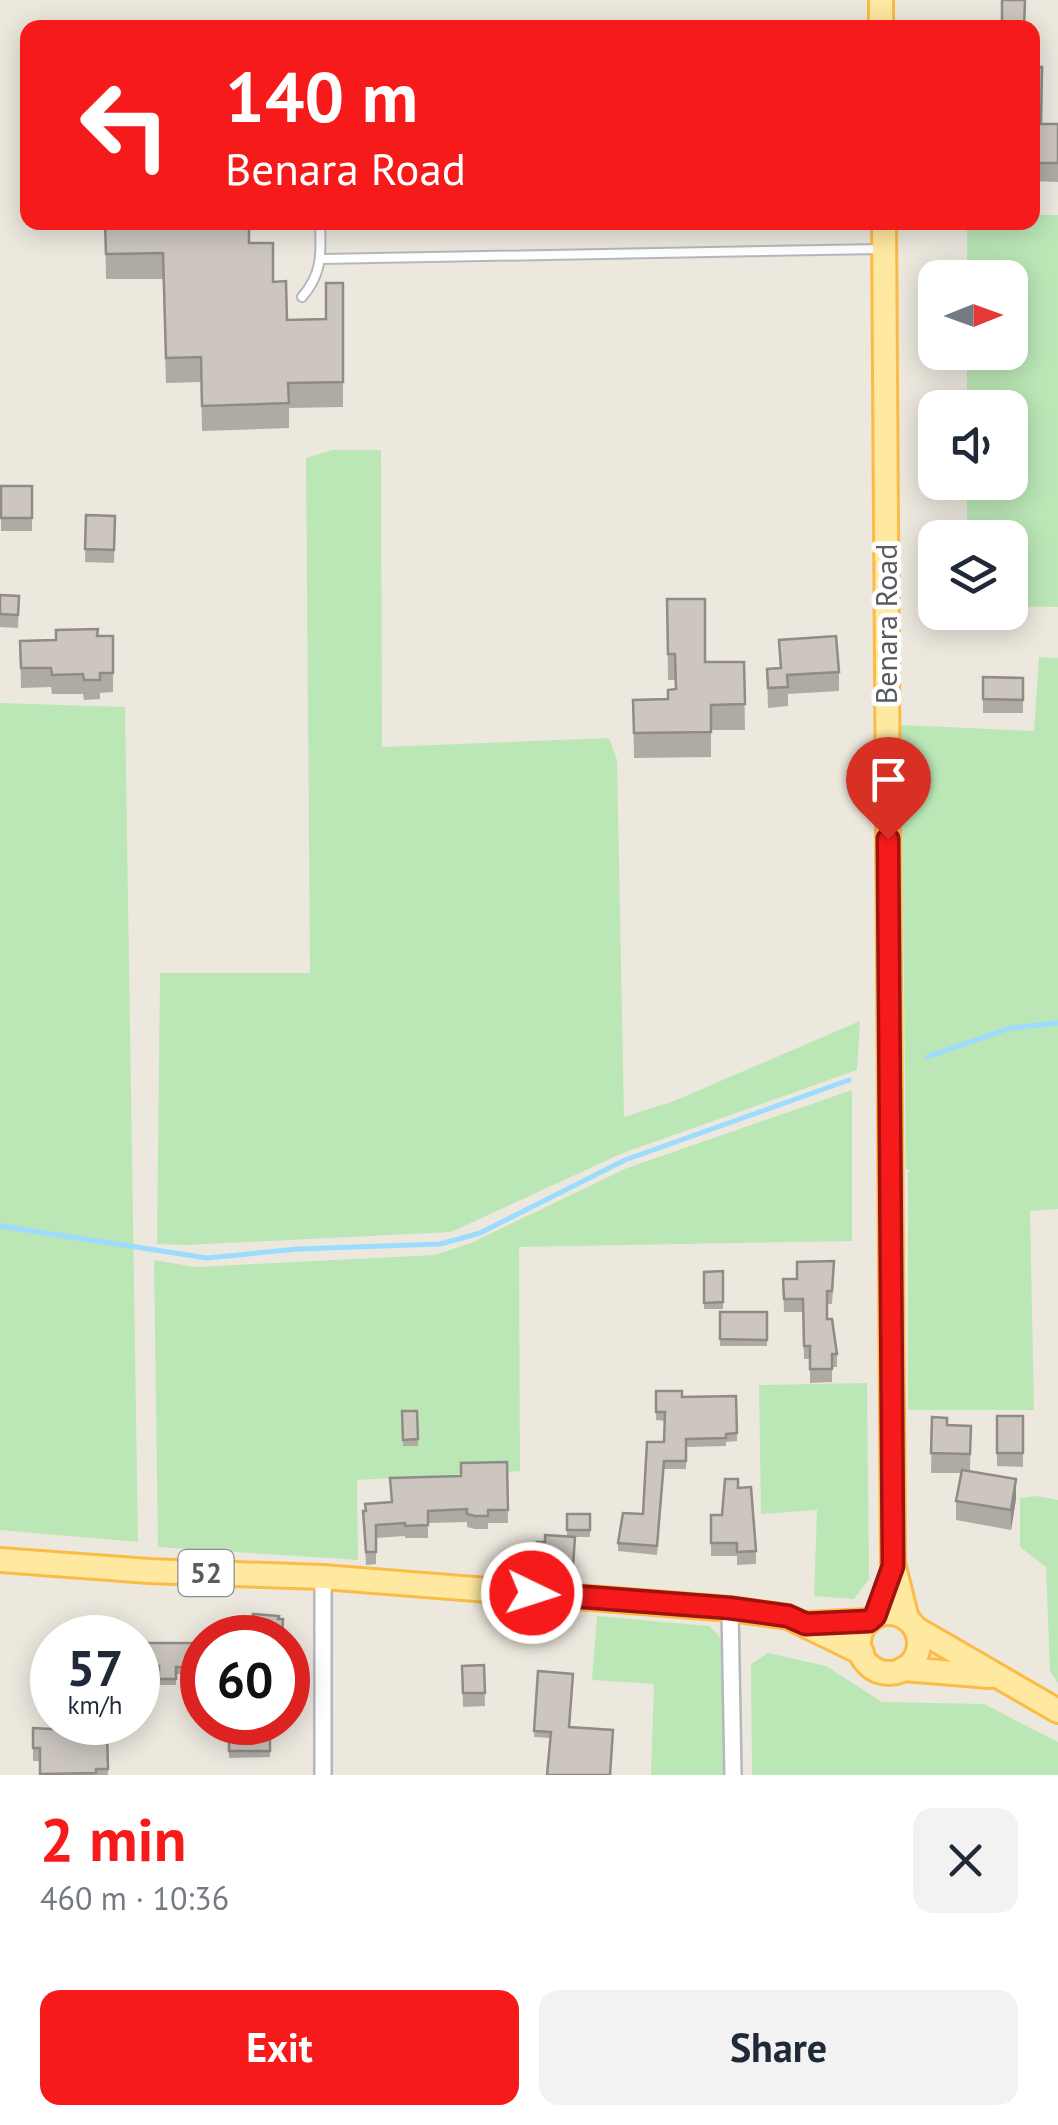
<!DOCTYPE html>
<html lang="en">
<head>
<meta charset="utf-8">
<style>
  body { margin:0; font-family:"PT Sans",sans-serif; background:#f2f2f3; color:#1f2937; height:100vh; display:flex; flex-direction:column; font-size:38px; white-space:nowrap }
  * { box-sizing:border-box; margin:0 }
  p { font-size:32px; color:#747a83 }
  .icon { flex:none; width:55px; height:55px; fill:none; stroke:currentColor; stroke-width:2; stroke-linecap:round; stroke-linejoin:round }
  .map { position:relative; height:1775px; overflow:hidden }
  .details { display:flex; flex-direction:column; background:#fff; flex:1 }
  .details>* { flex:none }
  .banner { position:absolute; left:20px; top:20px; width:1020px; height:210px; border-radius:20px; box-shadow:0 5px 25px #0003; background:#f61a1a; color:#fff; overflow:hidden }
  .needle { width:65px; rotate:89deg }
  .tools { position:absolute; left:918px; top:260px; display:grid; gap:20px }
  .tools a { display:grid; place-items:center; width:110px; height:110px; border-radius:20px; background:#fff; box-shadow:0 5px 25px #0003; font-size:50px }
  .speed { position:absolute; left:30px; top:1615px; display:flex; gap:20px; font-size:50px; font-weight:700; text-align:center }
  .speed>* { display:grid; place-content:center; width:130px; height:130px; border-radius:50%; background:#fff; box-shadow:0 5px 25px #0003; line-height:1 }
  .speed small { font-size:25px; font-weight:400 }
  .speed .limit { border:15px solid #d22; background:#fff; color:#111 }
  .pin { position:absolute; display:grid; place-items:center; width:85px; height:85px; color:#fff; margin:-102px -42px; border-radius:50% 50% 50% 0; rotate:-45deg; box-shadow:0 0 10px #0007 }
  .pin .icon { rotate:45deg }
  .me { position:absolute; width:110px; margin:-55px; rotate:94deg; stroke-linejoin:round; filter:drop-shadow(0 0 8px #0008) }
  .turn { display:flex; align-items:center; gap:35px; height:210px; padding:0 40px; font-size:45px }
  .turn .icon { width:130px; height:130px; stroke-width:2.5 }
  .turn b { display:block; font-size:70px; line-height:85px }
  .round { display:grid; place-items:center; flex:none; width:105px; height:105px; border-radius:20px; background:#f2f2f3 }
  .headline { display:flex; align-items:center; justify-content:space-between; height:170px; padding:0 40px }
  h1 { font-size:60px; font-weight:700; line-height:75px; color:#f61a1a }
  .action { display:flex; gap:20px; margin-top:auto; padding:20px 40px }
  .action a { flex:1; height:115px; border-radius:20px; background:#f61a1a; color:#fff; font-size:40px; font-weight:700; line-height:115px; text-align:center }
  .action a+a { background:#f2f2f3; color:#1f2937 }
  .map>svg:first-child { display:block }
  .green { fill:#bbe7b7 }
  .lines { fill:none; stroke-linecap:round; stroke-linejoin:round }
  .stream { stroke:#9bdcff; stroke-width:5 }
  .service-casing { stroke:#b4b8bd; stroke-width:12 }
  .minor-casing { stroke:#b4b8bd; stroke-width:20 }
  .primary-casing { stroke:#fcbb47; stroke-width:28 }
  .service { stroke:#fff; stroke-width:8 }
  .minor { stroke:#fff; stroke-width:15 }
  .primary { stroke:#ffe8a0; stroke-width:22 }
  .wall { fill:#afaaa4 }
  .shaded-wall { fill:#8f8b86 }
  .building { fill:#ccc6bf; stroke:#8f8b86; stroke-width:2.5 }
  .route-casing { stroke:#a01111; stroke-width:25 }
  .route { stroke:#f61a1a; stroke-width:18 }
  .labels { text-anchor:middle; stroke-width:9; stroke-linejoin:round; paint-order:stroke }
  .shield { fill:#fff; stroke:#898d90; stroke-width:2.5 }
  .shield-label { font-size:28px; font-weight:bold; fill:#575c61 }
  .street-label { font-size:30px; fill:#575c61; stroke:#fff }
</style>
</head>
<body>
<div class="map">
<svg width="1058" height="1775" viewBox="0 0 1058 1775">
  <rect width="100%" height="100%" fill="#ece8de"/>
  <g class="green">
    <path d="M1033 215H1058V607L1010 606V538L967 537V483L1010 482V408L967 407V353L1010 352V278L967 277V223L1032 222Z"/>
    <path d="M332 450H381L382 747 609 738 617 760 624 1117 674 1101 860 1021 857 1070 623 1153 451 1232 187 1245 157 1244 160 973H310L306 458Z"/>
    <path d="M1039 657 1058 658V1209L1030 1211 1034 1410H908V1172L910 1170 906 1169 901 725 1034 731Z"/>
    <path d="M0 703 125 707 138 1542 0 1530Z"/>
    <path d="M852 1090V1241L519 1247 520 1471 357 1480 358 1560 158 1547 154 1260 196 1267 435 1255 471 1243 627 1168Z"/>
    <path d="M867 1383 869 1579 854 1599 814 1596 817 1510 761 1514 759 1385Z"/>
    <path d="M1036 1496 1058 1500V1683L1050 1671 1046 1567 1020 1547V1498Z"/>
    <path d="M597 1616 709 1626C712 1629 718 1634 720 1638 730 1657 724 1748 724 1775H651L654 1684 592 1680Z"/>
    <path d="M768 1653 826 1666 882 1702 984 1704 1058 1742V1775H752L751 1664Z"/>
  </g>
  <g class="lines">
    <g class="stream">
      <path d="M927 1057 1010 1028 1058 1023"/>
      <path d="M0 1226 207 1258 298 1249 440 1244 480 1233 625 1160 849 1080"/>
    </g>
    <defs>
      <g id="service">
        <path d="M321 259 880 249"/>
        <path d="M302 297C323 273 321 253 320 222"/>
      </g>
      <g id="minor">
        <path d="M323 1577V1775"/>
        <path d="M730 1609 733 1775"/>
      </g>
      <g id="primary">
        <path d="M881 0V28"/>
        <path d="M884 222 893 1563 907 1619"/>
        <path d="M0 1560 149 1571 323 1577 730 1609 788 1617 862 1653"/>
        <circle cx="889" cy="1643" r="30"/>
        <path d="M805 1624 869 1621"/>
        <path d="M915 1628 1058 1711"/>
        <path d="M903 1669 990 1676"/>
      </g>
    </defs>
    <use href="#service" class="service-casing"/>
    <use href="#minor" class="minor-casing"/>
    <use href="#primary" class="primary-casing"/>
    <use href="#service" class="service"/>
    <use href="#minor" class="minor"/>
    <use href="#primary" class="primary"/>
  </g>
  <g class="wall">
    <path d="M1032 67 1042 124H1058V182L1032 181Z"/>
    <path d="M105 222 249 243 273 282 287 320 326 319 343 283V407L289 408V428L202 431 201 382 166 383 163 279H106Z"/>
    <rect x="1" y="486" width="31" height="45"/>
    <path d="M86 515 115 516 114 563 85 562Z"/>
    <path d="M0 595 19 596 18 628 0 627Z"/>
    <path d="M667 599 705 662H744L745 730H711V757L634 758 633 700 668 699 675 689V680H668Z"/>
    <path d="M97 636H113V692L100 693V699L84 700 83 694H52L51 687 21 688 20 641 56 640Z"/>
    <path d="M779 640 839 672V691L788 694V706L768 708 767 669 780 668Z"/>
    <path d="M983 677 1023 678V713H983Z"/>
    <path d="M723 1271V1309H704V1272Z"/>
    <path d="M834 1275 832 1304H827V1319L837 1354V1367H832V1382L810 1383V1359H804L803 1312H784L783 1279Z"/>
    <rect x="720" y="1312" width="47" height="34"/>
    <path d="M656 1391 682 1397 736 1396 737 1441 726 1442V1446L686 1447V1469H664L657 1555 618 1551V1543L643 1514 664 1442 665 1421 656 1420Z"/>
    <path d="M402 1411H417L418 1446H403Z"/>
    <path d="M997 1416H1023V1467L997 1466Z"/>
    <path d="M932 1417 947 1425 971 1426 970 1472 1016 1499 1011 1530 956 1520V1501L961 1473H931Z"/>
    <path d="M507 1462 508 1523H488V1529H475L467 1527V1522L428 1523V1538H405V1536L376 1538V1564L366 1565 363 1511 461 1476Z"/>
    <path d="M738 1488 756 1551V1564L737 1565V1556H711V1515H722Z"/>
    <path d="M567 1514H590V1537H575L573 1580 535 1578V1565L545 1542 567 1536Z"/>
    <path d="M138 1643H199V1674H176V1685H159V1673H138Z"/>
    <path d="M484 1665 485 1706 463 1707 462 1666Z"/>
    <path d="M538 1671 573 1674 550 1738 534 1737Z"/>
    <rect x="138" y="1694" width="8" height="22"/>
    <path d="M229 1722H270V1757L229 1758Z"/>
    <path d="M33 1728 107 1732 108 1775H40V1761H33Z"/>
  </g>
  <path class="shaded-wall" d="M1016 1479V1499L1011 1530V1510Z"/>
  <g class="building">
    <path d="M1002 0H1025L1024 28H1002Z"/>
    <path d="M1032 67H1042L1041 124H1058V163H1032Z"/>
    <path d="M105 222H249V243H273V282L286 281 287 320 326 319V283H343V382L288 383 289 403 202 406 201 357 166 358 163 253 106 254Z"/>
    <rect x="1" y="486" width="31" height="32"/>
    <path d="M86 515 115 516 114 550 85 549Z"/>
    <path d="M0 595 19 596 18 615 0 614Z"/>
    <path d="M667 599H705V662H744L745 704 711 705V732L634 733 633 700 668 699V690L676 689 675 654H668Z"/>
    <path d="M98 629 97 636H113V673H100V680H84L83 674 52 675 51 668H21L20 641 56 640V630Z"/>
    <path d="M836 636 839 672 787 675 788 687 768 688 767 669 781 668 779 640Z"/>
    <path d="M983 677 1023 678V700L983 699Z"/>
    <path d="M834 1261 832 1291H827V1319H832L837 1354H832V1369H810V1346H804L803 1299H784L783 1279H797V1262Z"/>
    <path d="M723 1271V1302L704 1303V1272Z"/>
    <path d="M720 1312H767V1340L720 1339Z"/>
    <path d="M656 1391H682V1397L736 1396 737 1433 726 1434V1438L686 1439V1461H664L657 1546 618 1543 623 1513 643 1514 647 1442H664L665 1412H656Z"/>
    <path d="M402 1411H417L418 1439 403 1440Z"/>
    <rect x="997" y="1416" width="26" height="37"/>
    <path d="M932 1417 947 1418V1425L971 1426 970 1454 931 1453Z"/>
    <path d="M507 1462 508 1510H488V1516H475L467 1514V1509L428 1511V1525L405 1526V1523L376 1525V1552H366L363 1511H366L365 1504 392 1502 390 1478 461 1476V1463Z"/>
    <path d="M962 1470 1016 1479 1011 1510 956 1501Z"/>
    <path d="M725 1479H738V1488L751 1487 756 1551 737 1552V1543H711V1515H722Z"/>
    <rect x="567" y="1514" width="23" height="16"/>
    <path d="M545 1535 575 1537 573 1567 535 1565 537 1542H545Z"/>
    <path d="M253 1614 279 1616 278 1619H283L282 1638H254Z"/>
    <path d="M138 1643H199V1667H176V1679H159V1666H138Z"/>
    <path d="M484 1665 485 1693H463L462 1666Z"/>
    <path d="M538 1671 573 1674 569 1727 613 1730 610 1775H547L551 1732 534 1731Z"/>
    <rect x="138" y="1694" width="8" height="15"/>
    <rect x="229" y="1722" width="41" height="29"/>
    <path d="M33 1728 107 1732 108 1769H96V1773L40 1774V1748H33Z"/>
  </g>
  <g class="lines">
    <defs>
      <path id="route" d="M532 1593 730 1608 788 1616 806 1624 869 1621 875 1616 893 1566 888 839"/>
    </defs>
    <use href="#route" class="route-casing"/>
    <use href="#route" class="route"/>
  </g>
  <g class="labels">
    <rect class="shield" x="178.5" y="1550" width="55" height="46" rx="8"/>
    <g class="shield-label">
      <text x="206" y="1583">52</text>
    </g>
    <g class="street-label">
      <text transform="translate(887 624) rotate(-90)" y="10">Benara Road</text>
    </g>
  </g>
</svg>
<div class="tools">
<a><svg class="needle" viewBox="-14 -14 28 28"><path d="M0-13l5 13h-10z" fill="#e53935"/><path d="M0 13l5-13h-10z" fill="#747a83"/></svg></a>
<a><svg class="icon" aria-label="sound" viewBox="0 0 24 24"><path d="M4 9h4l5-4v14l-5-4H4zM17 9q2 3 0 6"/></svg></a>
<a><svg class="icon" aria-label="layers" viewBox="0 0 24 24"><path d="M12 4l9 5-9 5-9-5zM3 14l9 5 9-5"/></svg></a>
</div>
<div class="speed"><div>57<small>km/h</small></div><div class="limit">60</div></div>
<div class="pin" style="left:888px;top:839px;background:#d93025"><svg class="icon" aria-label="arrive" viewBox="0 0 24 24"><path d="M6 21V4h12l-3 4 3 4H6"/></svg></div>
<svg class="me" style="left:532px;top:1593px" viewBox="-20 -20 40 40"><circle r="17" fill="#f61a1a" stroke="#fff" stroke-width="3"/><path d="M0-11L8 9 0 5-8 9z" fill="#fff"/></svg>
<div class="banner">
<div class="turn"><svg class="icon" aria-label="left" viewBox="0 0 24 24"><path d="M17 20v-9H6M10 6l-5 5 5 5"/></svg><div><b>140 m</b>Benara Road</div></div>
</div>
</div>
<section class="details">
<div class="headline"><div><h1>2 min</h1><p>460 m · 10:36</p></div><a class="round"><svg class="icon" aria-label="close" viewBox="0 0 24 24"><path d="M6 6l12 12M18 6L6 18"/></svg></a></div>
<div class="action"><a>Exit</a><a>Share</a></div>
</section>
</body>
</html>
